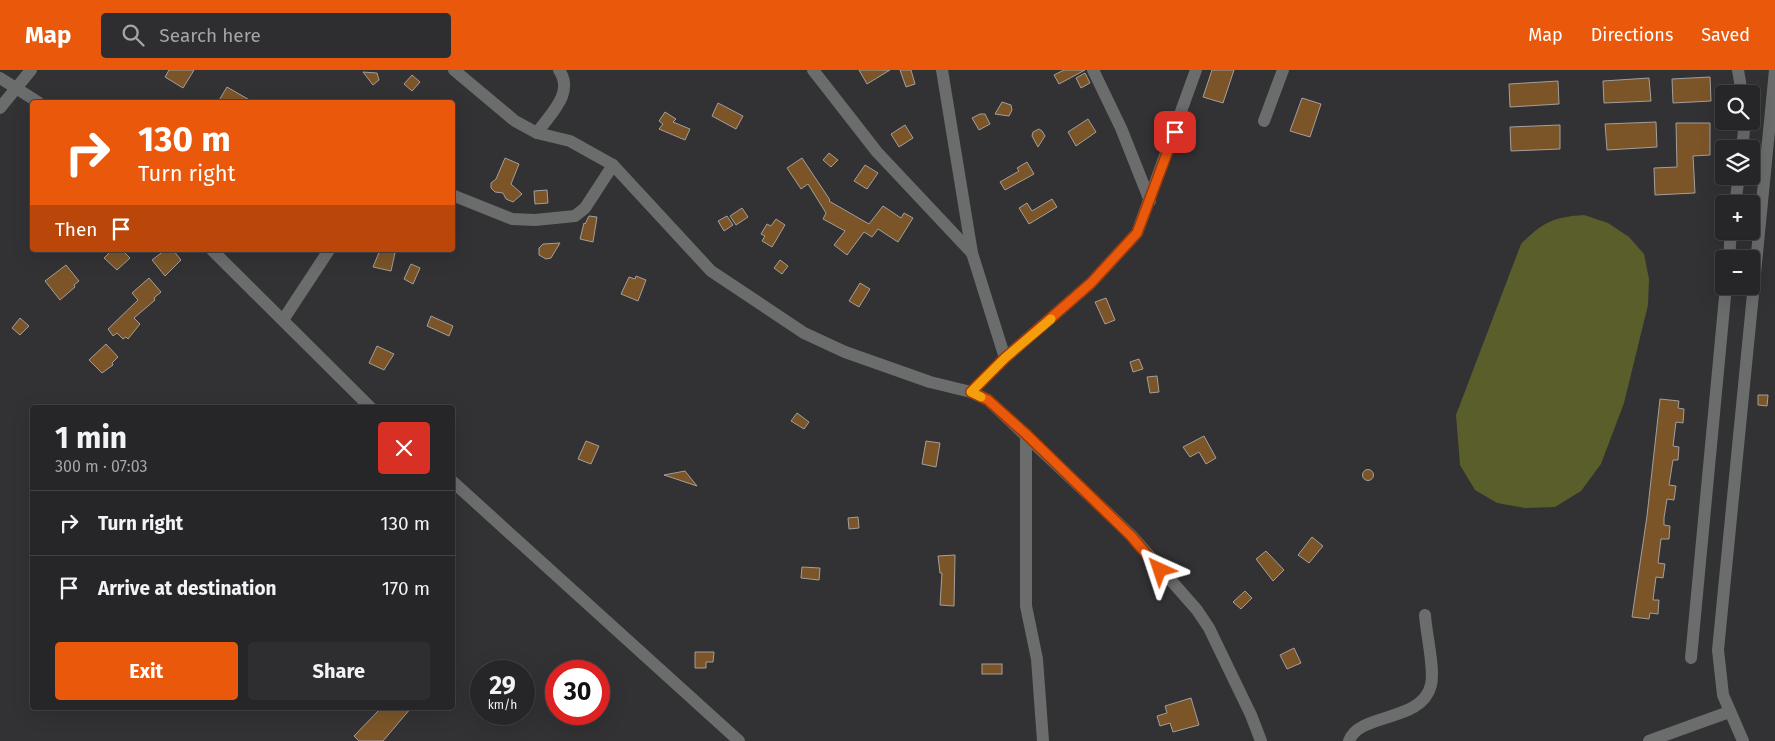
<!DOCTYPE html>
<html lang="en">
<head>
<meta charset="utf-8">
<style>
  body { margin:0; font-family:"Fira Sans",sans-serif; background:#2e2d2f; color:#f1f3f6; height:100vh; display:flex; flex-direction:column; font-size:19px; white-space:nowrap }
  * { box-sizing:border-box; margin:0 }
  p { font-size:16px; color:#a4a5a7 }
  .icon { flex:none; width:28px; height:28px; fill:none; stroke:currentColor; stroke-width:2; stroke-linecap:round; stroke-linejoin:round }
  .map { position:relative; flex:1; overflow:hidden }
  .side { position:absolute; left:30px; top:335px; width:425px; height:305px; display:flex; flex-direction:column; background:#262527; border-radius:5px; box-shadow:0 5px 20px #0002,0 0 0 1px #424244 }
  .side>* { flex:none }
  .top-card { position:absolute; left:30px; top:30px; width:425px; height:152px; border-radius:5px; box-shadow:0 5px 20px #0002,0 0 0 1px #424244; background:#ea580c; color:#fff; overflow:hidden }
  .buttons { position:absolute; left:1715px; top:15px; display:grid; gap:10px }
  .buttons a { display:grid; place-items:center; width:45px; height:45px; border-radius:5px; background:#262527; box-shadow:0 5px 20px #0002,0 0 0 1px #424244; font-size:25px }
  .speed { position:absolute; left:470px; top:590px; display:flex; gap:10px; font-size:25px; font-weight:700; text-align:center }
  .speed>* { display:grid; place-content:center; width:65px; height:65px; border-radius:50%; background:#262527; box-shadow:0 5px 20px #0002,0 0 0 1px #424244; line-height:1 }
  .speed small { font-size:12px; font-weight:400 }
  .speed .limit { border:8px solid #d22; background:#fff; color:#111 }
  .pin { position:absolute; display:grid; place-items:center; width:42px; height:42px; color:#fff; margin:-21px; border-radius:10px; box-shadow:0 2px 8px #0006 }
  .me { position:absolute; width:55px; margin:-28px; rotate:318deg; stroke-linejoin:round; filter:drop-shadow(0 0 4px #0008) }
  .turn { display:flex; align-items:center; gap:18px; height:105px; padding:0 25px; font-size:22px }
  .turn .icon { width:65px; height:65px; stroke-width:2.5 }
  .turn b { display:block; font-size:35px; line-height:42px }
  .then { display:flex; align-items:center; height:48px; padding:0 25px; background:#0003; gap:10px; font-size:19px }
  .round { display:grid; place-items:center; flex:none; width:52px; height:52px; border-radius:5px; background:#2e2d2f }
  .headline { display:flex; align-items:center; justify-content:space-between; height:85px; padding:0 25px }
  h1 { font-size:30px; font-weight:700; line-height:38px }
  .action { display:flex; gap:10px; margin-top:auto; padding:10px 25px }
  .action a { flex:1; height:58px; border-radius:5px; background:#ea580c; color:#fff; font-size:20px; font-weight:700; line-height:58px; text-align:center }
  .action a+a { background:#2e2d2f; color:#f1f3f6 }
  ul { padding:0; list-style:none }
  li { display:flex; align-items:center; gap:15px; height:65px; padding:0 25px; border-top:1px solid #424244 }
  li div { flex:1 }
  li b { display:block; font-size:19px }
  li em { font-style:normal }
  header { display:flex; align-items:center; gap:30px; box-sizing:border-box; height:70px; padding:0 25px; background:#ea580c; color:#fff }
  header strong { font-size:24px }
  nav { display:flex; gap:28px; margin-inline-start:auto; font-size:18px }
  .search { width:350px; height:45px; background:#2e2d2f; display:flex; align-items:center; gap:12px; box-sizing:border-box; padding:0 18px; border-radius:5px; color:#a4a5a7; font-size:19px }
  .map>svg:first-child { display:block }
  .green { fill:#595e2b }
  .building { fill:#7b5528; stroke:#a29f9d }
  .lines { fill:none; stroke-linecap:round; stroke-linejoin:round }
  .minor { stroke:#6b6c6c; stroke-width:12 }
  .route-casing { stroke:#983908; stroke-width:12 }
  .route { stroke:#ea580c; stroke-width:9 }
  .slow { stroke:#f59e0b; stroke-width:9 }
</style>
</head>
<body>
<header>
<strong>Map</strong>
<div class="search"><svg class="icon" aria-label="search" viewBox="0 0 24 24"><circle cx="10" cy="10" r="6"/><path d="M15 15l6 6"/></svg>Search here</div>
<nav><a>Map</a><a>Directions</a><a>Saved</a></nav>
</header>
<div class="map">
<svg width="1775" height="671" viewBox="0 0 1775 671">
  <rect width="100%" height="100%" fill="#323134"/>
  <path class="green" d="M1584 145 1608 153 1629 167 1644 184 1649 209 1648 235 1624 333 1601 394 1581 421 1555 437 1525 438 1497 433 1475 420 1460 395 1456 345 1521 174C1543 152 1553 147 1584 145Z"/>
  <g class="building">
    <path d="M169 0H194L183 18 165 7Z"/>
    <path d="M859 0H890L867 14Z"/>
    <path d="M900 0H911L915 14 906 17Z"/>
    <path d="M1064 0H1085L1059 14 1054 5Z"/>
    <path d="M1212 0H1234L1223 33 1203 27Z"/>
    <path d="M363 2 377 3 379 10 373 15Z"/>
    <path d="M1085 3 1090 13 1081 18 1076 8Z"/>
    <path d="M412 5 420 12 412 21 404 14Z"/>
    <path d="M1710 7 1711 31 1673 33 1672 9Z"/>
    <path d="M1649 8 1651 31 1604 33 1603 11Z"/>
    <path d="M1558 11 1559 34 1510 37 1509 14Z"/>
    <path d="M227 17 253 32H218Z"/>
    <path d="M1302 28 1321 34 1310 67 1290 61Z"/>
    <path d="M1002 32 1011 35 1012 40 1009 46 995 44Z"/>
    <path d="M718 33 743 46 736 59 712 46Z"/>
    <path d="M665 42 676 49 673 52 690 59 685 70 659 59 663 54 659 51Z"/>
    <path d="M980 44H985L990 54 979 60 972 48Z"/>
    <path d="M1088 49 1096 62 1076 76 1068 62Z"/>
    <path d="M1656 52 1657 77 1607 80 1605 54Z"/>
    <path d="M1676 53H1710V85L1693 86 1695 123 1655 125 1654 98 1677 97Z"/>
    <path d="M905 55 913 68 899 77 891 64Z"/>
    <path d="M1560 55V79L1511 81 1510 57Z"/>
    <path d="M1039 59 1042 61 1045 66 1038 77 1032 66 1033 62Z"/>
    <path d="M829 83 838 90 831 97 823 90Z"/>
    <path d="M505 88 519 94 511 114 522 124 513 132 506 129 503 123 495 122 491 118V113L496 109Z"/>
    <path d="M802 88 830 130 829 131 869 154 883 136 901 148 904 143 913 148 898 172 878 159 872 167 864 162 847 185 834 175 845 161 823 149 826 143 808 114 801 119 787 98Z"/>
    <path d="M1027 92 1034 104 1005 120 1000 112 1019 101 1017 98Z"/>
    <path d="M865 95 878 103 867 119 854 111Z"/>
    <path d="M547 120 548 133 535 134 534 121Z"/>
    <path d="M1052 129 1057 137 1029 154 1019 138 1027 133 1032 141Z"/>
    <path d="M742 138 748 147 736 155 730 146Z"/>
    <path d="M589 146 597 147 593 172 580 169 584 153 585 154Z"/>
    <path d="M727 146 733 155 724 161 718 151Z"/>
    <path d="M776 149 785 155 772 177 762 171 765 166 761 164 767 154 771 156Z"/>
    <path d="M560 173 551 188 546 189 539 185V178L543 174Z"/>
    <path d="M112 180H122L130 188 117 200 104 188Z"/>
    <path d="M165 180H173L181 190 165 206 152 190Z"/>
    <path d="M380 180 395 183 391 201 373 197Z"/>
    <path d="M780 190 788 196 782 204 774 198Z"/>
    <path d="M411 194 420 198 413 214 404 209Z"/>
    <path d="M66 195 79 211 74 215 75 217 60 230 45 211Z"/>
    <path d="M636 206 646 210 638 231 621 224 629 207 635 209Z"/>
    <path d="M149 208 161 222 154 228 155 230 134 248 140 254 128 269 126 267 123 269 117 263 113 266 108 259 138 230 132 223Z"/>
    <path d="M860 213 870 219 859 237 849 231Z"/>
    <path d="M1106 228 1115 250 1105 254 1095 232Z"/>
    <path d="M431 246 453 256 449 266 427 256Z"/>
    <path d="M20 248 29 256 20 265 12 258Z"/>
    <path d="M106 274 118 287 112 293 113 295 102 303 89 290Z"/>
    <path d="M377 276 394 284 384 300 369 293Z"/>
    <path d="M1139 289 1143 299 1133 302 1130 292Z"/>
    <path d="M1157 306 1159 322 1150 323 1147 307Z"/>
    <path d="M1758 325H1768L1767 336 1758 335Z"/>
    <path d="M1660 329 1679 331 1678 338 1684 339 1683 353 1676 352 1673 376 1679 377 1678 390H1673L1669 415 1676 416 1674 430 1667 429 1664 448V455L1670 456 1669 469H1661L1658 493 1665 494 1663 508 1656 507 1653 530H1659L1658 544 1650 543 1649 549 1632 547 1647 446Z"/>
    <path d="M797 343 809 352 804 359 791 351Z"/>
    <path d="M1204 366 1216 388 1206 394 1199 382 1190 387 1183 377Z"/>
    <path d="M586 371 599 376 591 394 578 389Z"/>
    <path d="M926 371 940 373 936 397 922 394Z"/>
    <circle cx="1368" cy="405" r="5.5"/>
    <path d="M685 401 697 416 664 405Z"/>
    <path d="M858 447 859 458 849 459 848 448Z"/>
    <path d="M1312 467 1323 476 1309 493 1298 485Z"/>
    <path d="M1266 481 1284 500 1273 511 1256 489Z"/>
    <path d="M955 485 954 536 940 535 942 503H940L938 486Z"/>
    <path d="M802 497 820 498 819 510 801 508Z"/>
    <path d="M1245 521 1252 528 1241 539 1233 532Z"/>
    <path d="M1294 578 1301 593 1287 599 1280 585Z"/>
    <path d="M695 582H714L713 592H706V598H695Z"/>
    <rect x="982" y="594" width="20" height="10"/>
    <path d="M1191 628 1199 655 1173 662 1170 653 1160 656 1157 646 1167 643 1165 636Z"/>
    <path d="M381 638H411L383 671H359L354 666Z"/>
  </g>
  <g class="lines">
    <g class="minor">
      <path d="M454 0 515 51 537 63 570 71 613 95 711 201 804 263 845 282 930 312 971 322 988 330 1131 465 1197 540 1209 558 1251 645 1261 671"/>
      <path d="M813 0 877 82 972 183"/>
      <path d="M942 0 972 183 1005 288"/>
      <path d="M1093 0 1121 58 1150 131"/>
      <path d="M1738 0 1742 24"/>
      <path d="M0 8 38 32"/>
      <path d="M0 38 31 0"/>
      <path d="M1264 51 1283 0"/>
      <path d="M537 63C550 44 575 23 559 0"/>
      <path d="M1742 79 1745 51"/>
      <path d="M452 125 512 149 535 150 575 146 585 138 613 95"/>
      <path d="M1735 134 1739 106"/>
      <path d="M212 180 371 338"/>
      <path d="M1729 189 1731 161"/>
      <path d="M283 250 329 180"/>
      <path d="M971 322 1005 288 1091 213 1137 163 1196 0"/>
      <path d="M1026 364V536L1037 589 1043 671"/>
      <path d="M452 411 739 671"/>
      <path d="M1691 588 1726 216"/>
      <path d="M1349 671C1359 642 1422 653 1431 615 1435 599 1426 563 1425 545"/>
      <path d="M1649 671 1729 642"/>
      <path d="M1743 671 1723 625 1718 580 1775 0"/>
    </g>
  </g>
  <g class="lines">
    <defs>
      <path id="route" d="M1160 500 1131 466 1026 364 988 330 971 322 1005 288 1091 213 1137 163 1175 62"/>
    </defs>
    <use href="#route" class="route-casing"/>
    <use href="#route" class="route"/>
    <path class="slow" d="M981 327 971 322 1005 288 1051 249"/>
  </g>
</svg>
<div class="buttons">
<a><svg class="icon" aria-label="search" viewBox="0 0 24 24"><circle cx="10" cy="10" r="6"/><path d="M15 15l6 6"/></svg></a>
<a><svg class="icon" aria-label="layers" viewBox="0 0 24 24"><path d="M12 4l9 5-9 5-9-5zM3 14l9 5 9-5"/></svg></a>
<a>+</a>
<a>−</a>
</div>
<div class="speed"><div>29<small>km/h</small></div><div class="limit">30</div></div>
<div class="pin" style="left:1175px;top:62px;background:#d93025"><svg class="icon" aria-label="arrive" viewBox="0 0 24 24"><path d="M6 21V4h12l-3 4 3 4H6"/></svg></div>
<svg class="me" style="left:1160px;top:500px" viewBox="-20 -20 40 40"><path d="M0-17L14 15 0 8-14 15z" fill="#ea580c" stroke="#fff" stroke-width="4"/></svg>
<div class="top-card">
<div class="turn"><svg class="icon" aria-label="right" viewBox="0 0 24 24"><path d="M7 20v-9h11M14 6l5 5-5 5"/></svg><div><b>130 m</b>Turn right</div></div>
<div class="then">Then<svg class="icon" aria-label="arrive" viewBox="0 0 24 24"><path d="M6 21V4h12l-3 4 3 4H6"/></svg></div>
</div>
<section class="side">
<div class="headline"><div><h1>1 min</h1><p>300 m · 07:03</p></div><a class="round" style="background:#d93025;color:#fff"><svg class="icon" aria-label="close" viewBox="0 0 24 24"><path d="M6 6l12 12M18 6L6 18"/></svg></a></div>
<ul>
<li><svg class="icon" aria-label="right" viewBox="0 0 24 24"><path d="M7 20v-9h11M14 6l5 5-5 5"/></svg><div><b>Turn right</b></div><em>130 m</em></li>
<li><svg class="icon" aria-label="arrive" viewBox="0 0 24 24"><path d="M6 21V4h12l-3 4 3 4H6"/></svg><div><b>Arrive at destination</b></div><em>170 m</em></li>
</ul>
<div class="action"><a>Exit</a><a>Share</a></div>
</section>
</div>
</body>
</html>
